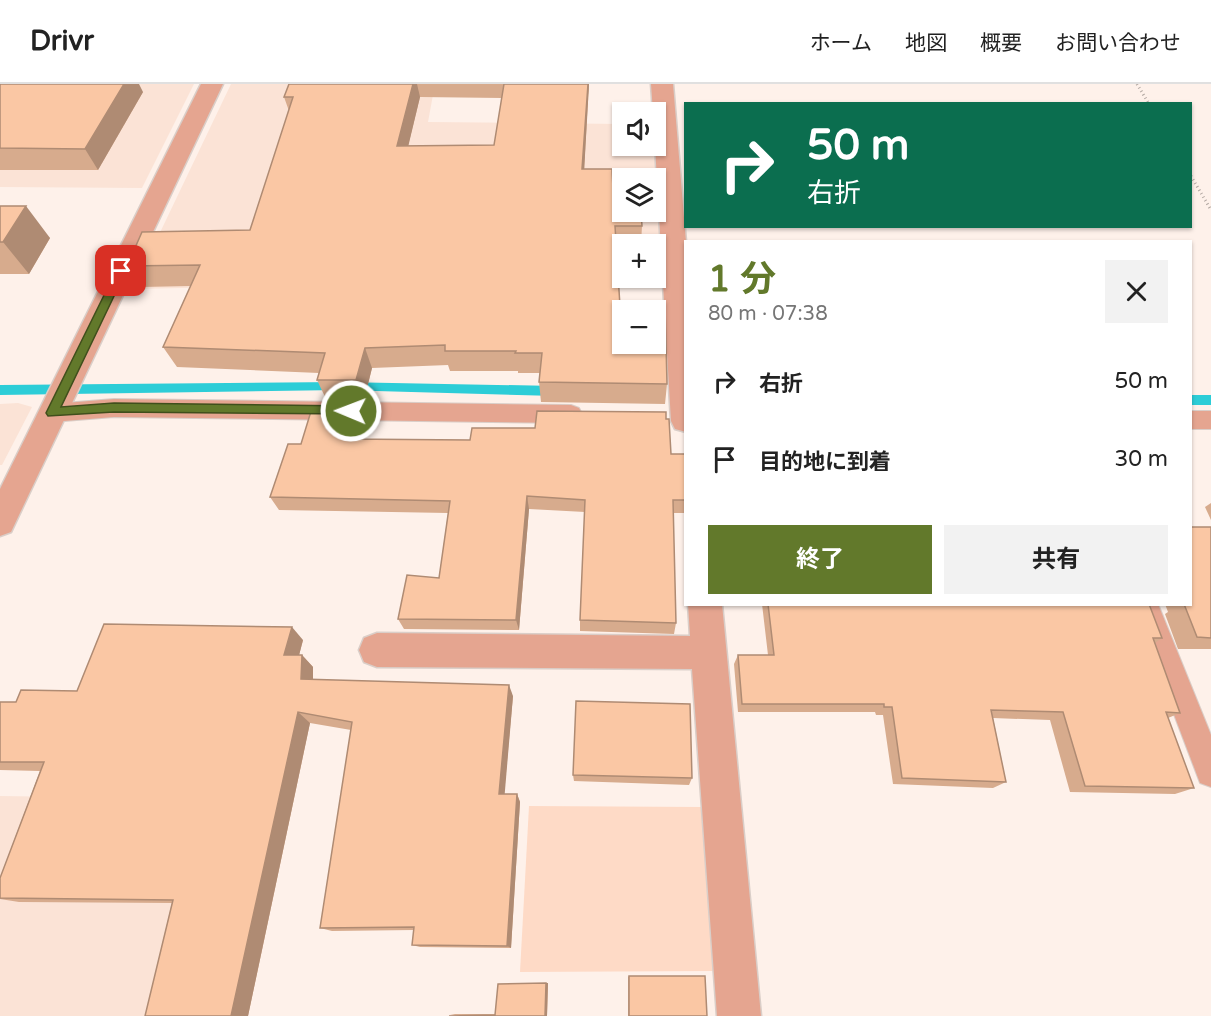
<!DOCTYPE html>
<html lang="ja">
<head>
<meta charset="utf-8">
<style>
  body { margin:0; font-family:"Varela Round","Noto Sans JP",sans-serif; background:#f2f2f2; color:#222; height:100vh; display:flex; flex-direction:column; font-size:22px; white-space:nowrap }
  * { box-sizing:border-box; margin:0 }
  p { font-size:20px; color:#767676 }
  .icon { flex:none; width:33px; height:33px; fill:none; stroke:currentColor; stroke-width:2; stroke-linecap:round; stroke-linejoin:round }
  .map { position:relative; flex:1; overflow:hidden }
  .details { position:absolute; left:684px; top:156px; width:508px; height:366px; display:flex; flex-direction:column; background:#fff; border-radius:0px; box-shadow:0 2px 4px #0004 }
  .details>* { flex:none }
  .top-card { position:absolute; left:684px; top:18px; width:508px; height:126px; border-radius:0px; box-shadow:0 2px 4px #0004; background:#0b6e4f; color:#fff; overflow:hidden }
  .fabs { position:absolute; left:612px; top:18px; display:grid; gap:12px }
  .fabs a { display:grid; place-items:center; width:54px; height:54px; border-radius:0px; background:#fff; box-shadow:0 2px 4px #0004; font-size:30px }
  .pin { position:absolute; display:grid; place-items:center; width:51px; height:51px; color:#fff; margin:-26px; border-radius:12px; box-shadow:0 3px 9px #0006 }
  .me { position:absolute; width:66px; margin:-33px; rotate:271deg; stroke-linejoin:round; filter:drop-shadow(0 0 4px #0008) }
  .turn { display:flex; align-items:center; gap:21px; height:126px; padding:0 24px; font-size:27px }
  .turn .icon { width:78px; height:78px; stroke-width:2.5 }
  .turn b { display:block; font-size:42px; line-height:51px }
  .round { display:grid; place-items:center; flex:none; width:63px; height:63px; border-radius:0px; background:#f2f2f2 }
  .head { display:flex; align-items:center; justify-content:space-between; height:102px; padding:0 24px }
  h1 { font-size:36px; font-weight:700; line-height:45px; color:#62792b }
  .action { display:flex; gap:12px; margin-top:auto; padding:12px 24px }
  .action a { flex:1; height:69px; border-radius:0px; background:#62792b; color:#fff; font-size:24px; font-weight:700; line-height:69px; text-align:center }
  .action a+a { background:#f2f2f2; color:#222 }
  ul { padding:0; list-style:none }
  li { display:flex; align-items:center; gap:18px; height:78px; padding:0 24px }
  li div { flex:1 }
  li b { display:block; font-size:22px }
  li em { font-style:normal }
  header { display:flex; align-items:center; gap:36px; box-sizing:border-box; height:84px; padding:0 30px; background:#fff; border-bottom:2px solid #e0e0e0 }
  header strong { font-size:28px }
  nav { display:flex; gap:33px; margin-inline-start:auto; font-size:21px }
  .map>svg:first-child { display:block }
  .built { fill:#fbe3d6; fill-rule:evenodd }
  .green { fill:#fedac6 }
  .lines { fill:none; stroke-linecap:round; stroke-linejoin:round }
  .stream { fill:#2dcdd7; fill-rule:evenodd }
  .service-casing { stroke:#dacec8; stroke-width:2 }
  .minor-casing { stroke:#dacec8; stroke-width:3 }
  .path { stroke:#b2a8a2; stroke-width:3; stroke-dasharray:1 3; stroke-linecap:butt }
  .service { fill:#e5a590; fill-rule:evenodd }
  .minor { fill:#e5a590; fill-rule:evenodd }
  .wall { fill:#d7ab8d; fill-rule:evenodd }
  .shaded-wall { fill:#af8b73 }
  .building { fill:#fac7a4; stroke:#af8b73; stroke-width:1.5; fill-rule:evenodd }
  .route { fill:#62792b; stroke:#404f1c; stroke-width:1.5 }
</style>
</head>
<body>
<header>
<strong>Drivr</strong>
<nav><a>ホーム</a><a>地図</a><a>概要</a><a>お問い合わせ</a></nav>
</header>
<div class="map">
<svg width="1211" height="932" viewBox="0 0 1211 932">
  <rect width="100%" height="100%" fill="#fef1ea"/>
  <g class="built">
    <path d="M0 0H194L142 104 0 103Z"/>
    <path d="M231 0H435L428 38 622 40V62H655L663 194 133 205ZM622 94H656V128H622ZM622 160H656V194H622Z"/>
    <path d="M18 319 32 323 2 381H0V320Z"/>
    <path d="M0 712 209 715 159 932H0Z"/>
  </g>
  <path class="green" d="M529 722 702 723 713 887 520 888Z"/>
  <g class="lines">
    <g class="stream">
      <path d="M340 298 556 302 562 307 556 312 340 306 0 311V301Z"/>
      <rect x="1191" y="311" width="20" height="10"/>
    </g>
    <defs>
      <g id="service">
        <path d="M114 315 571 321 579 324 582 330 579 336 571 339 114 333 52 338 44 335 41 329 44 323 52 320Z"/>
        <rect x="1191" y="327" width="20" height="18"/>
        <path d="M1132 520H1158L1211 651V703L1200 699Z"/>
      </g>
      <g id="minor">
        <path d="M201 0H223L11 448 0 452V405Z"/>
        <path d="M651 0H673L686 158V348L675 345 671 337 655 62 656 28H653Z"/>
        <path d="M688 520H722L761 932H717L692 585 377 583 364 578 359 566 364 554 377 549 690 552Z"/>
      </g>
    </defs>
    <use href="#service" class="service-casing"/>
    <use href="#minor" class="minor-casing"/>
    <g class="path">
      <path d="M1137 0 1149 20"/>
      <path d="M1191 92 1211 126"/>
    </g>
    <use href="#service" class="service"/>
    <use href="#minor" class="minor"/>
  </g>
  <g class="wall">
    <path d="M0 0 143 8 98 86H0Z"/>
    <path d="M289 0H589L584 85 613 104 642 142 641 160H622V163L616 164 620 222 667 300 665 320 541 318 539 298 540 289H518V287H450L448 281 372 284 364 316 326 315 317 296 319 289 177 283 163 263 191 202 141 203 127 182 250 146 289 27 284 13ZM420 13 502 14 494 61 408 62Z"/>
    <path d="M0 122 50 154 29 190H0Z"/>
    <path d="M666 335 671 370H686V429H673L676 539 674 550 580 547V536L585 428 529 425 519 546 404 545 398 535 439 494 448 429 279 426 270 413 301 360 358 338 354 355 470 356 535 344Z"/>
    <path d="M1211 419V436L1205 423Z"/>
    <path d="M1211 443V565H1178L1165 530 1168 528 1165 520H1191Z"/>
    <path d="M762 520H1149L1162 554 1155 559 1180 629 1168 634 1194 704 1175 710 1070 708 1050 636 993 634 1006 698 993 704 893 700 883 631H876L875 628H738L734 580 738 571H768Z"/>
    <path d="M303 556 299 571H302L313 583V596L513 612 504 710H517L520 718 511 864 420 863 412 861 414 846 332 847 320 844 351 646 310 639 248 932H145L172 819 19 818 0 815V794L40 687 0 686V618H16L77 607Z"/>
    <path d="M573 691 692 694 689 701 574 697Z"/>
    <path d="M629 892 707 932H628V893Z"/>
    <path d="M548 899 547 932 450 931 455 930H495Z"/>
  </g>
  <g class="shaded-wall">
    <path d="M124 0H139L143 8 98 86 85 65Z"/>
    <path d="M413 0H417L420 13 403 84 397 62Z"/>
    <path d="M588 0H589L583 107 582 85Z"/>
    <path d="M26 122 50 154 29 190 3 158Z"/>
    <path d="M365 264 372 284 364 316 356 296Z"/>
    <path d="M352 324 358 338 350 368 344 355Z"/>
    <path d="M527 412 529 425 519 546 516 536Z"/>
    <path d="M292 543 303 556 296 583 284 571Z"/>
    <path d="M302 571 313 583V607L301 595Z"/>
    <path d="M509 601 513 612 504 718 499 710Z"/>
    <path d="M298 628 310 639 248 932H231Z"/>
    <path d="M517 710 520 718 511 864 507 862Z"/>
    <path d="M546 899H548L547 932H545Z"/>
  </g>
  <g class="building">
    <path d="M0 0H124L85 65 0 64Z"/>
    <path d="M289 0H413L397 62 494 61 504 0H588L582 85H612L613 104H622V128H641L642 142H615L620 222H665L667 300 539 298 542 269H515L516 267H445V261L365 264 356 296H317L325 269 163 263 200 181 127 182 142 148 250 146 293 13H284ZM622 226H656V260H622Z"/>
    <path d="M0 122H26L3 158H0Z"/>
    <path d="M312 324H352L344 355 470 356 472 344H535L537 327 666 328V335H669L671 370H686V416H673L676 539 580 536 585 416 527 412 516 536 398 535 407 491 439 494 450 417 270 413 288 360H301Z"/>
    <path d="M1191 443H1211V554L1197 553 1184 520H1191Z"/>
    <path d="M768 520H1149L1162 554H1153L1180 629 1166 628 1194 704 1085 702 1063 628 991 626 1006 698 902 694 892 623H884V620H742L738 571H774Z"/>
    <path d="M104 540 292 543 284 571H302L301 595 509 601 499 710H517L507 862 412 861 414 843 320 844 352 638 298 628 231 932H145L173 816 0 814V794L44 678H0V618H16L21 606 77 607Z"/>
    <path d="M576 617 690 620 692 694 573 691Z"/>
    <path d="M629 892H705L707 932H629Z"/>
    <path d="M546 899 545 932H449L495 931 498 900Z"/>
  </g>
  <path class="route" d="M121 184 126 187 61 323 114 319 351 322 356 324V330L114 328 48 332 46 329 116 187Z"/>
</svg>
<div class="fabs">
<a><svg class="icon" aria-label="sound" viewBox="0 0 24 24"><path d="M4 9h4l5-4v14l-5-4H4zM17 9q2 3 0 6"/></svg></a>
<a><svg class="icon" aria-label="layers" viewBox="0 0 24 24"><path d="M12 4l9 5-9 5-9-5zM3 14l9 5 9-5"/></svg></a>
<a>+</a>
<a>−</a>
</div>
<div class="pin" style="left:121px;top:187px;background:#d93025"><svg class="icon" aria-label="arrive" viewBox="0 0 24 24"><path d="M6 21V4h12l-3 4 3 4H6"/></svg></div>
<svg class="me" style="left:351px;top:327px" viewBox="-20 -20 40 40"><circle r="17" fill="#62792b" stroke="#fff" stroke-width="3"/><path d="M0-11L8 9 0 5-8 9z" fill="#fff"/></svg>
<div class="top-card">
<div class="turn"><svg class="icon" aria-label="right" viewBox="0 0 24 24"><path d="M7 20v-9h11M14 6l5 5-5 5"/></svg><div><b>50 m</b>右折</div></div>
</div>
<section class="details">
<div class="head"><div><h1>1 分</h1><p>80 m · 07:38</p></div><a class="round"><svg class="icon" aria-label="close" viewBox="0 0 24 24"><path d="M6 6l12 12M18 6L6 18"/></svg></a></div>
<ul>
<li><svg class="icon" aria-label="right" viewBox="0 0 24 24"><path d="M7 20v-9h11M14 6l5 5-5 5"/></svg><div><b>右折</b></div><em>50 m</em></li>
<li><svg class="icon" aria-label="arrive" viewBox="0 0 24 24"><path d="M6 21V4h12l-3 4 3 4H6"/></svg><div><b>目的地に到着</b></div><em>30 m</em></li>
</ul>
<div class="action"><a>終了</a><a>共有</a></div>
</section>
</div>
</body>
</html>
